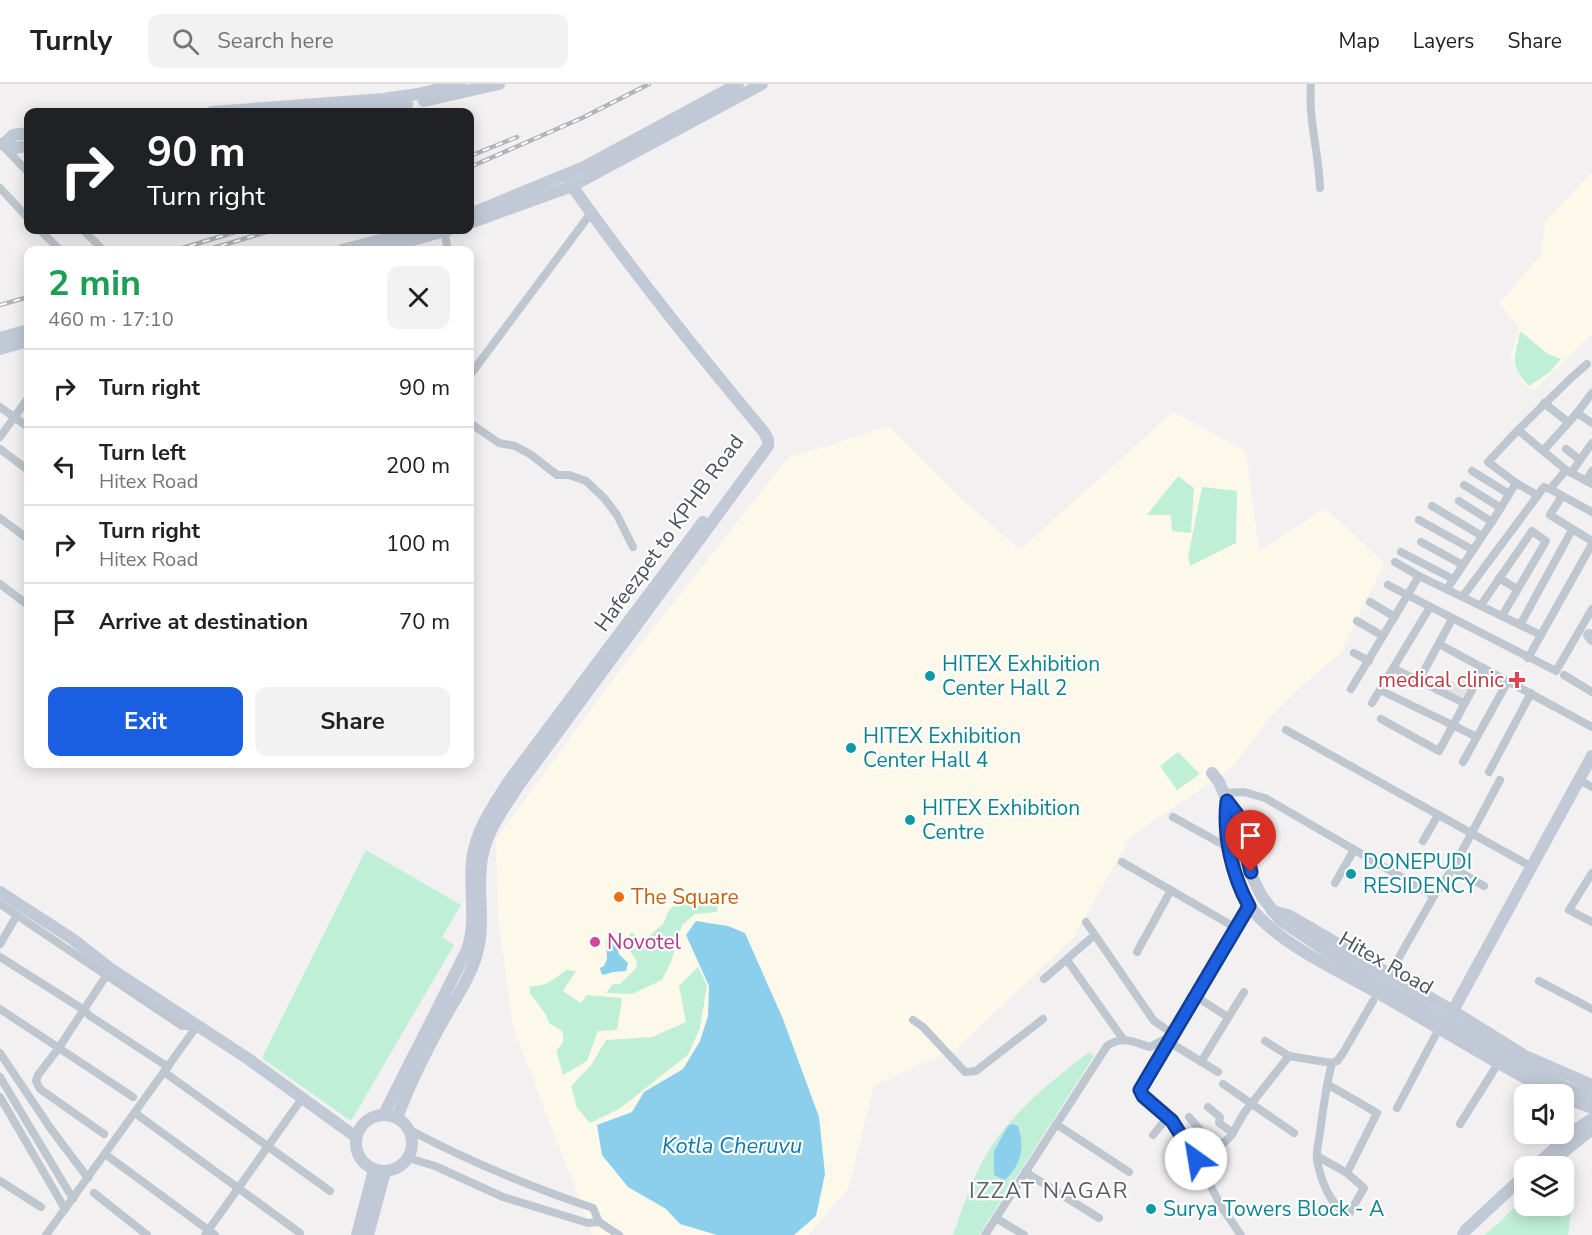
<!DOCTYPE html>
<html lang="en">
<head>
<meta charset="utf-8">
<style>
  body { margin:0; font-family:"Nunito Sans",sans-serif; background:#f2f2f2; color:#202124; height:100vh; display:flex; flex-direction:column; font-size:22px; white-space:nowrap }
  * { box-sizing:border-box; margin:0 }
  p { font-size:20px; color:#757577 }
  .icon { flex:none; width:33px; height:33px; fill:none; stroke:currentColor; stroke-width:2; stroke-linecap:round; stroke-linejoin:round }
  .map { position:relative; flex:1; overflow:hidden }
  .drawer { position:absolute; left:24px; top:162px; width:450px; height:522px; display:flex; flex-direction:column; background:#fff; border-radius:12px; box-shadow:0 3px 15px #0003 }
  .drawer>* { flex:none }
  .banner { position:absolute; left:24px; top:24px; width:450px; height:126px; border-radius:12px; box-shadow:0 3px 15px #0003; background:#202124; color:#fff; overflow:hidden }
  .controls { position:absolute; left:1514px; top:1000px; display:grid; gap:12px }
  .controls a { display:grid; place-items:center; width:60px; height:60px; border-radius:12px; background:#fff; box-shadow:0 3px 15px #0003; font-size:30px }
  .pin { position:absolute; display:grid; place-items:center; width:51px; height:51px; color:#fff; margin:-62px -26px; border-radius:50% 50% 50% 0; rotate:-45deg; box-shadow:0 0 6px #0007 }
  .pin .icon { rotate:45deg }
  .me { position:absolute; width:66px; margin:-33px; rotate:328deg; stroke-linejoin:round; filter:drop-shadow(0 0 4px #0008) }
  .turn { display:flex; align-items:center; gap:21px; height:126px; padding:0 24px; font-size:27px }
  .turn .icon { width:78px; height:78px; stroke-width:2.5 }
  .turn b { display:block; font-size:42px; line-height:51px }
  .round { display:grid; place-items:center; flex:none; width:63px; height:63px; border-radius:12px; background:#f2f2f2 }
  .head { display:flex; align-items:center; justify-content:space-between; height:102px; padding:0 24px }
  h1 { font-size:36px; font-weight:700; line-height:45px; color:#1e9e55 }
  .cta { display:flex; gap:12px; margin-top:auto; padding:12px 24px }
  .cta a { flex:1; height:69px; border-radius:12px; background:#1a5fe2; color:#fff; font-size:24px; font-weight:700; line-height:69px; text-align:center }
  .cta a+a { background:#f2f2f2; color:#202124 }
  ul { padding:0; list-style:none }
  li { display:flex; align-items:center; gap:18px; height:78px; padding:0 24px; border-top:2px solid #e0e0e0 }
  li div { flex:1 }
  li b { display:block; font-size:22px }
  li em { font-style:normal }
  header { display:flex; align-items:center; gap:36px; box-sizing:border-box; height:84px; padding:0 30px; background:#fff; border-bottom:2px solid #e0e0e0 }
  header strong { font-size:28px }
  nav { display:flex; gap:33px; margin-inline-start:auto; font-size:21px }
  .search { width:420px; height:54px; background:#f2f2f2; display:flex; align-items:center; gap:15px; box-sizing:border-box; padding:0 21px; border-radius:12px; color:#757577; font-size:22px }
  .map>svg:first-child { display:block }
  .commercial { fill:#fcf9ea }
  .education { fill:#e3e1e2 }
  .green { fill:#bfefd6 }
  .water { fill:#8ccfec }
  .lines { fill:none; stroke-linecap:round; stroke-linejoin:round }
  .street { stroke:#bec6cf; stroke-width:8 }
  .secondary { stroke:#c1c9d6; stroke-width:12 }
  .rail-casing { stroke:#b2b4ba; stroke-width:4.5 }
  .rail { stroke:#fff; stroke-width:2; stroke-dasharray:7; stroke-linecap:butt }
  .route-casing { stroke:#113e93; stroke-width:15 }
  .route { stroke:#1a5fe2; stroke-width:10 }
  .culture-dot { fill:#0f9aa8; stroke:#fff; stroke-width:2 }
  .health-dot { fill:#e0444e; stroke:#fff; stroke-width:2 }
  .food-dot { fill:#e8710a; stroke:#fff; stroke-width:2 }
  .hotel-dot { fill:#d1479c; stroke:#fff; stroke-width:2 }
  .labels { text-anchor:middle; stroke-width:4.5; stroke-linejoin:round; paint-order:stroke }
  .street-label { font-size:21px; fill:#48515d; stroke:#fff }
  .culture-label { font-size:21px; fill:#0d838f; stroke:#fff; text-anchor:start }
  .health-label { font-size:21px; fill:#be3a42; stroke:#fff; text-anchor:end }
  .food-label { font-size:21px; fill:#c56008; stroke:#fff; text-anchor:start }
  .hotel-label { font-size:21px; fill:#b23c85; stroke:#fff; text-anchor:start }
  .water-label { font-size:22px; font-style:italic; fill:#0d7bab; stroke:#fff }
  .neighbourhood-label { font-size:22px; letter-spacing:1.5px; fill:#5c5f65; stroke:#fff }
</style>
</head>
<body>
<header>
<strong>Turnly</strong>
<div class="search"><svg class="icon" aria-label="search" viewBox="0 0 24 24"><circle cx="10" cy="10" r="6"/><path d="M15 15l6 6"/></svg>Search here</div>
<nav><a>Map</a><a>Layers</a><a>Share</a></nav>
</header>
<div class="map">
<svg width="1592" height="1151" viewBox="0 0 1592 1151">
  <rect width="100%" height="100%" fill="#f2f0f0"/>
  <g class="commercial">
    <path d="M1592 89V250L1535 305 1528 304 1522 298 1511 273 1519 244 1499 219 1541 171 1545 138Z"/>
    <path d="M1173 328 1246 367 1259 467 1325 424 1384 479 1341 569 1297 606 1269 634 1233 683 1130 753 1074 853 955 966 874 1001 849 1104 808 1151H593L513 943 498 834 496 755 614 594 788 374 889 342 967 420 1020 466Z"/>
  </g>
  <path class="education" d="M1461 592 1472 597 1463 614 1442 603 1446 595 1457 599Z"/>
  <g class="green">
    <path d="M1520 247 1548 270 1561 275 1550 288 1529 302C1507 278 1516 274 1520 247Z"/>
    <path d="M1178 392 1194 404 1191 449 1172 447 1171 431H1147Z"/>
    <path d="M1202 403 1237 407 1236 459 1190 482 1188 473Z"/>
    <path d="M1178 668 1200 690 1177 706 1160 682Z"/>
    <path d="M366 766 461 821 442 853 454 861 351 1037 262 974Z"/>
    <path d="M688 811 692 815 712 814 718 819 717 828 695 830 682 841 671 878 662 896 632 910 606 909 613 900H620L637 883 636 876 626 861 633 866 637 862 629 850 633 849 642 858 663 840 669 826Z"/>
    <path d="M698 883 707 901 700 944 688 971 619 1025 590 1039 577 1024 571 1002 592 980 606 956 652 953 686 938 679 902Z"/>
    <path d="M566 886 576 887 563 907 581 919 587 911 622 914 617 946 598 947 587 977 563 991 556 966C563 961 565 956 562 947L549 939 546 931 530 909V902C544 904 556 894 566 886Z"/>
    <path d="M1089 968 1094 972 979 1151H953C961 1129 968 1107 978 1086 1002 1036 1046 1001 1089 968Z"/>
    <path d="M1563 1096 1574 1106 1568 1151H1484L1500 1138 1524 1113V1122H1563Z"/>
  </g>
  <g class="water">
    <path d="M696 837 728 842 745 849 783 935 819 1033 825 1090 816 1132 794 1151H717L680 1140 666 1125 628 1103 602 1071 597 1041 632 1028 644 1008 683 985 700 957 708 932 709 902 686 851Z"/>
    <path d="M609 853 616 856 619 870 628 879 626 887 613 888 603 891 601 889 600 884 604 882 607 875 606 856Z"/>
    <path d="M1012 1040 1018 1042C1025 1064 1021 1081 1005 1096L994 1091V1067L1008 1042Z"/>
  </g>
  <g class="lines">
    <g class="street">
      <path d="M1311 0C1308 36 1319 68 1320 104"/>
      <path d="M1 60 28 88"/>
      <path d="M0 104 28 134"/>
      <path d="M40 146 60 166"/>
      <path d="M83 146 103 166"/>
      <path d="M444 147 448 166"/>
      <path d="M470 291 591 129"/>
      <path d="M1544 319 1568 338"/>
      <path d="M0 323 28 343"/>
      <path d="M1577 329 1592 309"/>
      <path d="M470 339 499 359 515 362 530 370 557 391H569L586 397 605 415 617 431 633 463"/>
      <path d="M0 353 28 314"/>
      <path d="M0 365 28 386"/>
      <path d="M1566 365 1580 376"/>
      <path d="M1543 367 1577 329 1592 339"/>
      <path d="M1566 386 1518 346 1571 294 1587 280"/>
      <path d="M1472 387 1509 410"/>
      <path d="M1571 389 1592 359"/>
      <path d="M1586 397 1592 387"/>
      <path d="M1516 399 1488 378 1518 346"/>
      <path d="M1464 401 1501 424"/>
      <path d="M1550 405 1592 428"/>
      <path d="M1562 412 1550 431 1592 457"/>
      <path d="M1459 417 1492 438"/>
      <path d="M1432 422 1482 452"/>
      <path d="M0 434 28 455"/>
      <path d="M1419 436 1473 466"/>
      <path d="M1421 458 1463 481"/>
      <path d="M1401 468 1453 495"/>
      <path d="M1395 478 1419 492 1541 551"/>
      <path d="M1499 494 1517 505"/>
      <path d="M0 500 28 521"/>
      <path d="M1388 501 1556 587 1592 525"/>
      <path d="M1447 505 1497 430 1516 399 1537 411"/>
      <path d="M1463 512 1544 403 1550 405 1566 386 1592 400"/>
      <path d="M1370 518 1395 533"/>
      <path d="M1481 521 1532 447 1546 457 1502 532"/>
      <path d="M1357 537 1383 552"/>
      <path d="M1520 541 1572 446"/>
      <path d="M1439 560 1592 643"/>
      <path d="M1354 569 1369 577"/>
      <path d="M1528 574 1592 460"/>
      <path d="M1393 584 1464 619"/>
      <path d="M1564 591 1592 608"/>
      <path d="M1418 598 1452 535"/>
      <path d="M1351 605 1419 492"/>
      <path d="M1380 606 1477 653"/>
      <path d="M1372 619 1430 523"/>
      <path d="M1381 635 1439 667 1484 584"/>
      <path d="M1286 646 1532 783"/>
      <path d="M1463 678 1508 597"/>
      <path d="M1489 688 1531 609"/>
      <path d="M1579 696 1592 703"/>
      <path d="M1224 709 1244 708 1265 714 1434 812"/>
      <path d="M1173 733 1229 764"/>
      <path d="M1423 757 1438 731"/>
      <path d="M1122 778 1236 844"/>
      <path d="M1453 784 1484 802"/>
      <path d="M1592 789 1569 826 1592 838"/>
      <path d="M1335 799 1354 766"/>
      <path d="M0 820 182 942H196"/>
      <path d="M1086 838 1154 937 1173 950"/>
      <path d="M0 860 17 831"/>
      <path d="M1137 868 1171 806"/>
      <path d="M0 873 84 926 90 932 168 983"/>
      <path d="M1067 876 1123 955"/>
      <path d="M1389 891 1434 812 1453 784 1500 696"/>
      <path d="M1044 895 1090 855"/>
      <path d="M1539 897 1592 925"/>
      <path d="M1195 912 1228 933"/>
      <path d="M0 925 133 1013"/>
      <path d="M913 936 923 943 965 988 976 987 1043 935"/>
      <path d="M1265 957 1289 972 1332 979 1337 977 1343 969 1373 917"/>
      <path d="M1169 958 1218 988"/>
      <path d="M0 969 51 1045 88 1094"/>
      <path d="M1201 978 1244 908"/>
      <path d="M164 988 330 1107"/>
      <path d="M0 993 73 1115"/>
      <path d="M1223 1000 1294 1049"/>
      <path d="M1327 1000 1377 1029 1347 1089 1364 1104 1349 1130C1330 1124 1320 1093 1317 1076 1316 1067 1319 1057 1320 1048 1323 1025 1326 1002 1332 979"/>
      <path d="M0 1013 65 1125"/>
      <path d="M1208 1023 1220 1033 1219 1039 1233 1049"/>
      <path d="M1397 1024 1435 952"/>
      <path d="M135 1029 300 1149"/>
      <path d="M1189 1033 1217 1065"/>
      <path d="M1056 1040 1129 1088"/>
      <path d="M1460 1040 1494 986"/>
      <path d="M410 1046C470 1078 528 1102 593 1124L599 1138 619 1151"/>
      <path d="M104 1050 40 1005 36 997 38 991 58 965 106 892"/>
      <path d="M1153 1051 1168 1033"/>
      <path d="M105 1070 215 1151"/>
      <path d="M1317 1072 1347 1089"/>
      <path d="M408 1074 435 1082 503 1113 588 1139 599 1138"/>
      <path d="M1200 1081 1231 1052 1244 1029 1289 972"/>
      <path d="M1025 1088 1099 1134"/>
      <path d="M1176 1092 1196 1075"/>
      <path d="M0 1097 41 1123"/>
      <path d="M94 1109 147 1151"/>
      <path d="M996 1134 1024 1151"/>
      <path d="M46 1151 197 942"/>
      <path d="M205 1151 303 1013"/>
      <path d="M985 1151 1107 962C1122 951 1134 958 1150 963L1172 951"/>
      <path d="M1241 1151 1222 1124 1200 1081 1172 1037 1140 1008 1249 822"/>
    </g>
    <g class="secondary">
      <path d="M424 17 499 0"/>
      <path d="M212 28 383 15 418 10 461 0"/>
      <path d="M334 28 407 20"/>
      <path d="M5 59 13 51 28 49"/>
      <path d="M0 60 5 59 15 64 28 62"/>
      <path d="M470 130 584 83 738 0"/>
      <path d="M470 139 572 102 762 0"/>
      <path d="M342 166 419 146"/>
      <path d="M378 166 448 146"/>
      <path d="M0 254 28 246"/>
      <path d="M0 265 28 257"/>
      <path d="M1589 551 1592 555"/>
      <path d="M1212 689 1219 698 1227 717 1237 730 1250 788 1261 811 1280 836 1328 868 1520 980 1567 1004 1592 1013"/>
      <path d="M1227 717C1224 746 1231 799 1250 823 1280 861 1336 885 1378 909 1438 943 1496 980 1557 1011"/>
      <path d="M0 808 71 854 111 885 247 974 356 1053"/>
      <path d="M1272 827 1288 831 1453 927 1525 972 1592 1001"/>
      <path d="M1450 932 1592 672"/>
      <path d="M1563 1013 1592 1024"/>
      <path d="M384 1030 467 866C477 837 469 807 472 777 475 747 493 722 509 697L703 438"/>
      <circle cx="384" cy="1059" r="28"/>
      <path d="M397 1034C410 999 426 967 444 935 456 914 471 892 477 869 486 838 476 805 482 774 487 746 504 724 519 701L768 362V356L764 348C697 268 632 187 572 102L567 90"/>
      <path d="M1551 1078 1592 1045"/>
      <path d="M1534 1083 1578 1044 1592 1035"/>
      <path d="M357 1151 374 1086"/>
      <path d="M368 1151 385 1088"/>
      <path d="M1463 1151 1466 1146 1524 1092"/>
    </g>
    <defs>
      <g id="rail">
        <path d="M470 72 517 53"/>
        <path d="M470 83 582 34 649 0"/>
        <path d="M176 166 242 146"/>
        <path d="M207 166 273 146"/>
        <path d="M0 221 28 213"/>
      </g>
    </defs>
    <use href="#rail" class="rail-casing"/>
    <use href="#rail" class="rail"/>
  </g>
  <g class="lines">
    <defs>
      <path id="route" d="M1196 1075 1172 1037 1143 1012 1140 1006 1249 822C1232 791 1223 752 1227 717L1237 730 1251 788"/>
    </defs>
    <use href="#route" class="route-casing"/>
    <use href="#route" class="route"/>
  </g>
  <g class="culture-dot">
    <circle cx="930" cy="592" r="6"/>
    <circle cx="851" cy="664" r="6"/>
    <circle cx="910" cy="736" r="6"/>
    <circle cx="1351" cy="790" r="6"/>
    <circle cx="1151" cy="1125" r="6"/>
  </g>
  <path class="health-dot" d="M1514 587h6v6h6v6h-6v6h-6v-6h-6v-6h6z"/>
  <circle class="food-dot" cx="619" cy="813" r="6"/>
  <circle class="hotel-dot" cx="595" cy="858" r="6"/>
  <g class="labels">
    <g class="street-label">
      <text transform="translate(669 449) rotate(-54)" y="7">Hafeezpet to KPHB Road</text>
      <text transform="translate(1386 879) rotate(30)" y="7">Hitex Road</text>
    </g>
    <g class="culture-label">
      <text x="942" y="587">HITEX Exhibition<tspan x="942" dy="24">Center Hall 2</tspan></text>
      <text x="863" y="659">HITEX Exhibition<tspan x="863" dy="24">Center Hall 4</tspan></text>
      <text x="922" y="731">HITEX Exhibition<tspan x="922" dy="24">Centre</tspan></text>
      <text x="1363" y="785">DONEPUDI<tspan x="1363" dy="24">RESIDENCY</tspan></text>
      <text x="1163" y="1132">Surya Towers Block - A</text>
    </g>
    <g class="health-label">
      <text x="1504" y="603">medical clinic</text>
    </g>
    <g class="food-label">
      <text x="631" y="820">The Square</text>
    </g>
    <g class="hotel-label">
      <text x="607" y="865">Novotel</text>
    </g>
    <g class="water-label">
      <text x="732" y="1069">Kotla Cheruvu</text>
    </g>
    <g class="neighbourhood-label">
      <text x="1049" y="1114">IZZAT NAGAR</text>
    </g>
  </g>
</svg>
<div class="controls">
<a><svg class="icon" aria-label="sound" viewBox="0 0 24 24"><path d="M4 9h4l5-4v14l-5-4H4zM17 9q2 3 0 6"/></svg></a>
<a><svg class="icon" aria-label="layers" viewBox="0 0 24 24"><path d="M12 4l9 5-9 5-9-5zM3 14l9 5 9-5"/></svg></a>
</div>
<div class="pin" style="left:1251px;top:788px;background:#d93025"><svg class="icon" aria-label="arrive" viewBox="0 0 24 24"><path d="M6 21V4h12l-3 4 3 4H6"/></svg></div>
<svg class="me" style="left:1196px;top:1075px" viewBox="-20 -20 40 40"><circle r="19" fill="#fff"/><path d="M0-13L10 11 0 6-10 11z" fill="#1a5fe2"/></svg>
<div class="banner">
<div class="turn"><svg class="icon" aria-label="right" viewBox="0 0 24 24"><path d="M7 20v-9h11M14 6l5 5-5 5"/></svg><div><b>90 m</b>Turn right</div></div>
</div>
<section class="drawer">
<div class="head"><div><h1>2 min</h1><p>460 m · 17:10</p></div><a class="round"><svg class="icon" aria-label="close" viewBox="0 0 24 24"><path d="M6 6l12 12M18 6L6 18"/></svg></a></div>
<ul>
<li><svg class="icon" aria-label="right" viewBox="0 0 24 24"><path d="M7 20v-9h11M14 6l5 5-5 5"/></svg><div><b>Turn right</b></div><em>90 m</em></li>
<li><svg class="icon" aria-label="left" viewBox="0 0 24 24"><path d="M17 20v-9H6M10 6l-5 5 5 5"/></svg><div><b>Turn left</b><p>Hitex Road</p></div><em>200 m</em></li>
<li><svg class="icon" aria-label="right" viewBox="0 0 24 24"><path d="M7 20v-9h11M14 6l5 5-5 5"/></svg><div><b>Turn right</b><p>Hitex Road</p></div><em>100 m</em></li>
<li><svg class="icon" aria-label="arrive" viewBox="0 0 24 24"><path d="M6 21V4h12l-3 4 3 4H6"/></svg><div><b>Arrive at destination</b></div><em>70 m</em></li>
</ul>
<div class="cta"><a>Exit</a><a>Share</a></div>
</section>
</div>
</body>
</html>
